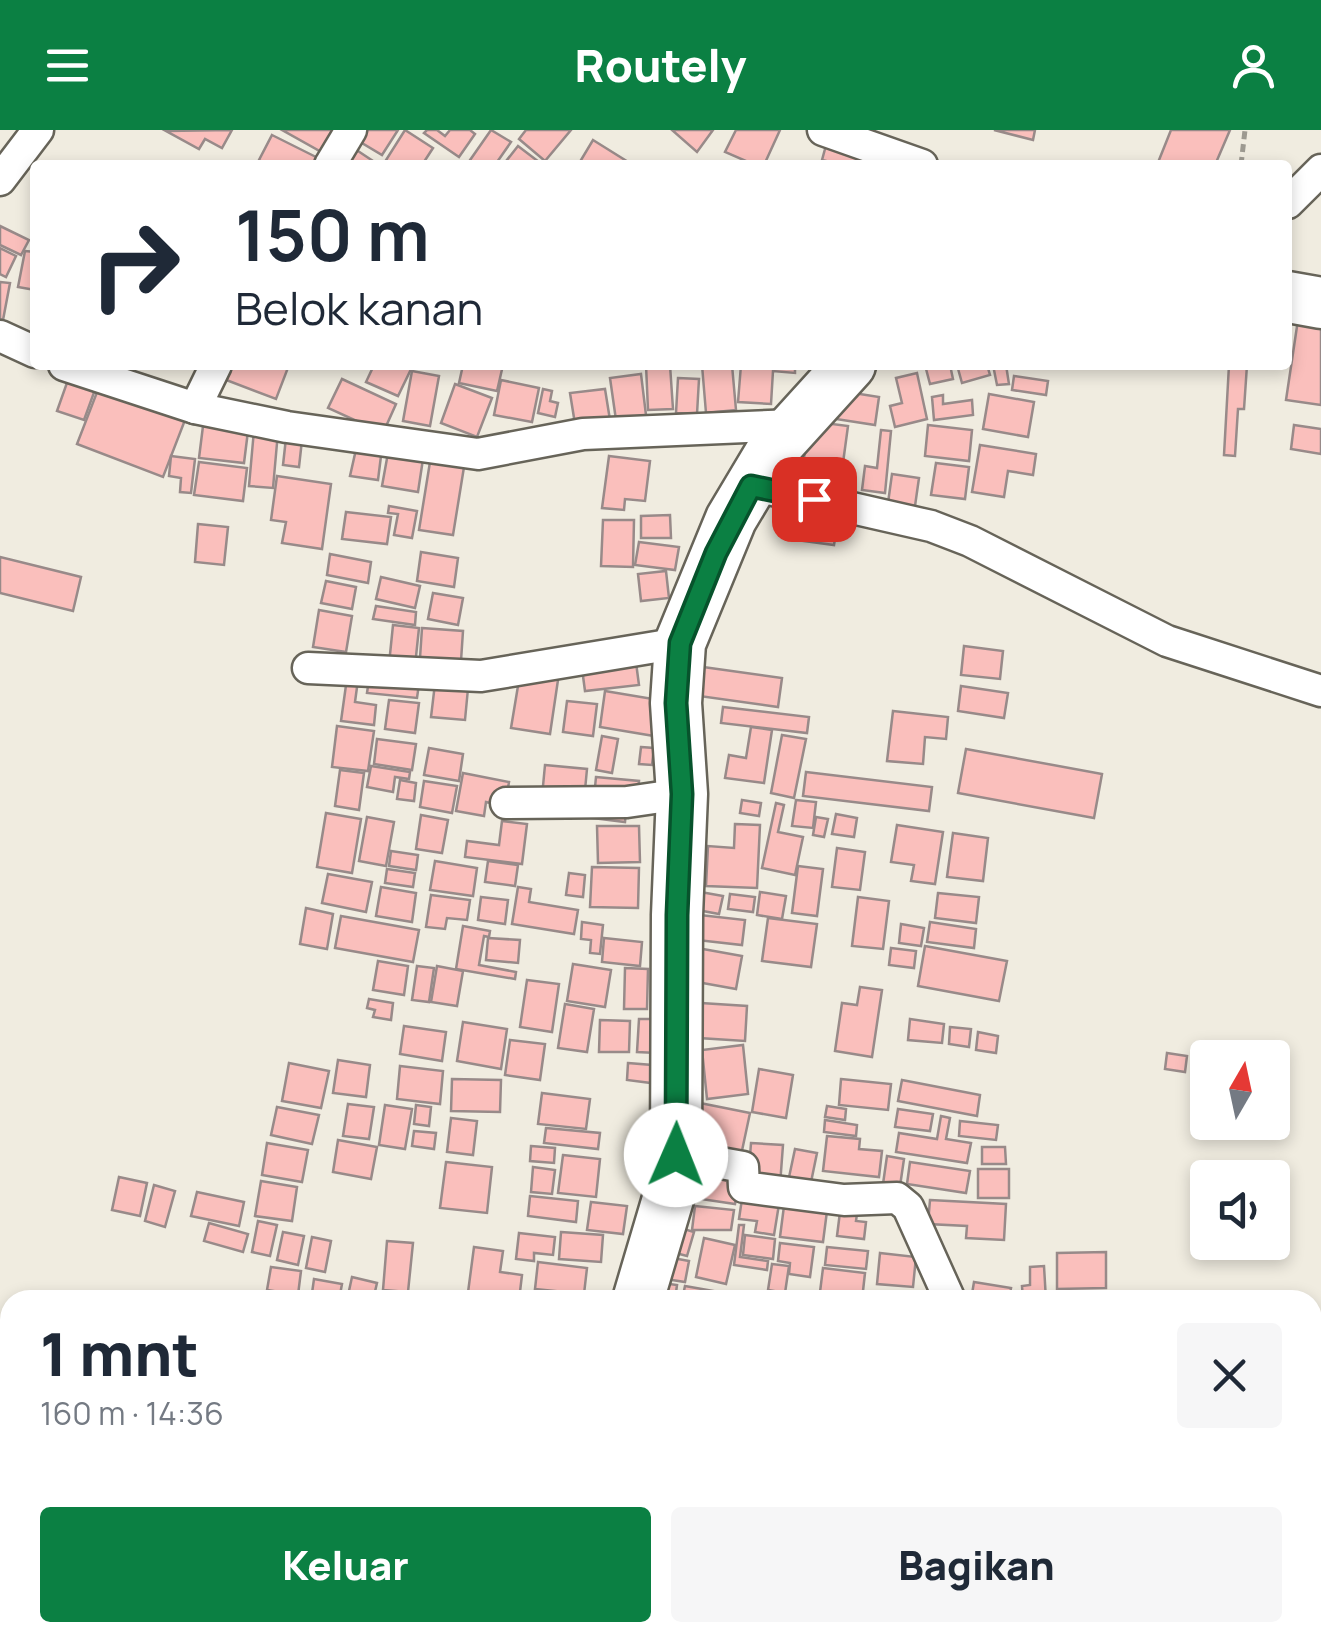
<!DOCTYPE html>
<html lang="id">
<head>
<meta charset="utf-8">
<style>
  body { margin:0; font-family:Manrope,sans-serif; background:#f6f6f7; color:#1f2937; height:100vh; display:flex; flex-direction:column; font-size:38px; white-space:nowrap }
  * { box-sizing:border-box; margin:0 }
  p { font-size:32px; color:#747a83 }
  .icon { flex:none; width:55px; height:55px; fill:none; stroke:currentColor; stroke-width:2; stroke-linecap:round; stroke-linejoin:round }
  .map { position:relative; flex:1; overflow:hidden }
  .side { position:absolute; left:0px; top:1160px; width:1322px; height:352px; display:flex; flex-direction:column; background:#fff; border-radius:30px 30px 0 0; box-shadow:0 5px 15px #0003 }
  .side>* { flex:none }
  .guide { position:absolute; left:30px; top:30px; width:1262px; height:210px; border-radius:10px; box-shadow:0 5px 15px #0003; background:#fff; color:#1f2937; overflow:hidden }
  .needle { width:65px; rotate:9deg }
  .controls { position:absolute; left:1190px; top:910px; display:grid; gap:20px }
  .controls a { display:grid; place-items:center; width:100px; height:100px; border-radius:10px; background:#fff; box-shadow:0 5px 15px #0003; font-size:50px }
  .pin { position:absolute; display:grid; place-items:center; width:85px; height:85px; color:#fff; margin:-42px; border-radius:20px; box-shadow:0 5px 15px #0006 }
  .me { position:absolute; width:110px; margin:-55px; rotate:1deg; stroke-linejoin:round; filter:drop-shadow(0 0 8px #0008) }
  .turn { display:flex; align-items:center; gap:35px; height:210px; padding:0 40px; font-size:45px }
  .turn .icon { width:130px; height:130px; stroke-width:2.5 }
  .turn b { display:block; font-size:70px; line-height:85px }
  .round { display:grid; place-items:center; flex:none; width:105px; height:105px; border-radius:10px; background:#f6f6f7 }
  .summary { display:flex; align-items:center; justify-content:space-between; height:170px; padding:0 40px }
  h1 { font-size:60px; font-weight:800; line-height:75px }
  .action { display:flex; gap:20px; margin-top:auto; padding:20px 40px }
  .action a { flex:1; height:115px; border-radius:10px; background:#0b8043; color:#fff; font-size:40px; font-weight:800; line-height:115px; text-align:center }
  .action a+a { background:#f6f6f7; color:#1f2937 }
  header { display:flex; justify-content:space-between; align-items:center; height:130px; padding:0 40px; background:#0b8043; color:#fff; font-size:45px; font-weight:800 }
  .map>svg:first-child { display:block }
  .building { fill:#fabfbc; stroke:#988a89; stroke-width:2.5 }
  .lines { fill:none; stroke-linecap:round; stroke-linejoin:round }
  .street-casing { stroke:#676459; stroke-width:35 }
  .primary-casing { stroke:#676459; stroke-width:55 }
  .path { stroke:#9d9a91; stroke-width:5; stroke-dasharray:8 5; stroke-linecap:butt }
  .street { stroke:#fff; stroke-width:30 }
  .primary { stroke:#fff; stroke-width:50 }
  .route-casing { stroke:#07532c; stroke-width:25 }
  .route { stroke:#0b8043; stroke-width:18 }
</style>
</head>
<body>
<header><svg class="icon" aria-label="menu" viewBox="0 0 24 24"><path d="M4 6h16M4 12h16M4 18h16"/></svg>Routely<svg class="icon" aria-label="person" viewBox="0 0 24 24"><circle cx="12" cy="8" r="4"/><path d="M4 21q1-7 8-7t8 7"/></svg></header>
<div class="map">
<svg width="1321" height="1512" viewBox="0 0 1321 1512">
  <rect width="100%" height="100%" fill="#f0ece0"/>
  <g class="building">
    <path d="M232 0 222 18 205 9 199 19 166 1Z"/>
    <path d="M282 0H338L325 24Z"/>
    <path d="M363 0H398L382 25 357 10Z"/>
    <path d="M405 0 433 18 422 35H394L386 30Z"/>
    <path d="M427 0H437L445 6 450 0H470L475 4 459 27 424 3Z"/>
    <path d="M491 0 511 12 495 35H471L468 33Z"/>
    <path d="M526 0H571L545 31 519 9Z"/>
    <path d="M672 0H713L697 22Z"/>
    <path d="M736 0H780L764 35H755L725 22Z"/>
    <path d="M994 0H1035L1033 10Z"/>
    <path d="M1171 0H1230L1215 35H1157Z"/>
    <path d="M272 5 322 30 320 35H268L259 30Z"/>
    <path d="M828 8 870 19 866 35H842L822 30Z"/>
    <path d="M593 10 633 35H578Z"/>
    <path d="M518 16 539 32 537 35H503Z"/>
    <path d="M355 19 379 35H345Z"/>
    <path d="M0 96 29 110 21 125 0 115Z"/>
    <path d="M0 118 16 126 6 147 0 144Z"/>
    <path d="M25 121 35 122V160L18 157Z"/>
    <path d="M0 152 10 153 3 190 0 189Z"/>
    <path d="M1299 183 1321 186V275L1286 270Z"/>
    <path d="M226 235H289L276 269 221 248Z"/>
    <path d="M374 235H413L398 266 366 252Z"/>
    <path d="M463 235H503L497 261 459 253Z"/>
    <path d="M646 235H670L673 279 648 280Z"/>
    <path d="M702 235H732L736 280 706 283Z"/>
    <path d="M741 235H795V243L773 241 771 274 738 272Z"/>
    <path d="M925 235H950L953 249 930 254Z"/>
    <path d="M957 235H987L990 245 962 253Z"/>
    <path d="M993 235H1006L1009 254 997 255Z"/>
    <path d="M1229 235H1247L1244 279H1238L1235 326 1224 325Z"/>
    <path d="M412 241 439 246 430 296 403 291Z"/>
    <path d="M917 243 927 289 895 297 890 276 902 273 896 248Z"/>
    <path d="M641 244 646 285 616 290 610 248Z"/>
    <path d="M1014 246 1048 251 1046 265 1012 260Z"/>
    <path d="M69 247 96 257 84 290 57 281Z"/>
    <path d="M678 248 699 249 697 284 676 283Z"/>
    <path d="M342 249 396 274 383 303 328 278Z"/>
    <path d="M501 250 539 258 532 292 494 285Z"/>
    <path d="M455 254 492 268 477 307 441 293Z"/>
    <path d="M99 257 185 290 163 347 77 314Z"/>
    <path d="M543 259 552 261 550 271 558 273 555 287 538 283Z"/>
    <path d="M605 259 610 290 575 294 570 263Z"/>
    <path d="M841 261 879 267 875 295 836 289Z"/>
    <path d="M989 264 1034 272 1028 307 983 299Z"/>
    <path d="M943 265V274L972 270 973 285 934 290 932 267Z"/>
    <path d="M809 291 848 296 840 355 801 350Z"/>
    <path d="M928 295 972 300 969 331 925 326Z"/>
    <path d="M1294 295 1321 299V324L1291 319Z"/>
    <path d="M203 296 248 301 244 333 199 328Z"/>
    <path d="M254 300 278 302 273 358 249 356Z"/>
    <path d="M881 300 891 301 885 363 862 360 865 336 877 338Z"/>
    <path d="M286 308 302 310 299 337 283 335Z"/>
    <path d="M357 315 382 318 378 350 350 346Z"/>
    <path d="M980 315 1036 324 1033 345 1008 341 1004 367 972 362Z"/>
    <path d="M388 323 423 329 418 362 382 356Z"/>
    <path d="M171 326 195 329 191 363 180 362 181 348 169 346Z"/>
    <path d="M609 326 650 331 645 371 625 369 624 380 602 378Z"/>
    <path d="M199 332 247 338 243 371 194 365Z"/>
    <path d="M430 332 464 337 453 405 419 400Z"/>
    <path d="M936 333 969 337 965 369 931 365Z"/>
    <path d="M892 344 919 348 915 376 888 373Z"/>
    <path d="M277 346 331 354 322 419 282 413 286 392 271 390Z"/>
    <path d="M389 376 417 381 412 408 394 405 398 384 388 383Z"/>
    <path d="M346 382 391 387 387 414 342 409Z"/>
    <path d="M800 384 838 390 834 415 796 410Z"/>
    <path d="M670 385 671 408H641V386Z"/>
    <path d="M603 390H634L633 437 601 436Z"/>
    <path d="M198 394 228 397 224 435 195 432Z"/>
    <path d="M639 412 679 417 675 440 635 435Z"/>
    <path d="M421 422 458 428 454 457 417 451Z"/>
    <path d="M330 424 371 432 368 453 327 445Z"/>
    <path d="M0 427 81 447 73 481 0 463Z"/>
    <path d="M666 441 669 468 641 471 638 444Z"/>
    <path d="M381 447 420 456 415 478 376 469Z"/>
    <path d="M326 451 356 457 352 479 321 473Z"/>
    <path d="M433 463 463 468 458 495 428 489Z"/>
    <path d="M376 476 416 482 415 495 373 489Z"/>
    <path d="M319 480 352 486 346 522 313 517Z"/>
    <path d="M393 495 419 498 415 536 389 534Z"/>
    <path d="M422 498 463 501 461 531 420 528Z"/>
    <path d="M964 516 1003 521 1000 549 961 545Z"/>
    <path d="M635 525 639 555 585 561 581 531Z"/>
    <path d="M696 536 782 548 778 577 692 565Z"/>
    <path d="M370 542 420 547 417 568 367 563Z"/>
    <path d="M520 544 558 550 550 604 511 598Z"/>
    <path d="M436 545 469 548 465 590 431 587Z"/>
    <path d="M347 548 358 550 355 572 376 575 374 595 341 591Z"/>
    <path d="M961 556 1008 563 1004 588 958 581Z"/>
    <path d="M605 561 659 570 654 606 600 597Z"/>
    <path d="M389 570 419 573 415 603 385 599Z"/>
    <path d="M567 571 597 574 593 606 563 602Z"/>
    <path d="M723 577 809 587 807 603 721 593Z"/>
    <path d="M893 581 948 587 946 609 925 607 923 634 887 631Z"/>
    <path d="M337 596 374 601 368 641 332 637Z"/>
    <path d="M751 597 772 600 764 653 725 648 729 625 746 628Z"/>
    <path d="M782 605 806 609 794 668 771 663Z"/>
    <path d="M602 606 618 609 612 643 596 640Z"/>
    <path d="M377 609 416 614 412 640 374 634Z"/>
    <path d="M641 617 654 618 652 635 639 634Z"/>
    <path d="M429 618 463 624 459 651 424 645Z"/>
    <path d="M966 619 1102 644 1094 688 958 663Z"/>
    <path d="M545 635 587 639 583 681 541 677Z"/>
    <path d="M371 636 410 642 409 649 395 647 393 662 367 657Z"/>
    <path d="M340 640 364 643 359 680 335 676Z"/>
    <path d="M806 642 932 657 929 681 803 666Z"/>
    <path d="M463 643 509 652 505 676 486 672 484 686 456 681Z"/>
    <path d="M596 647 639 651 636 683 626 682 625 692 592 688Z"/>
    <path d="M400 650 416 653 414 671 397 669Z"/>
    <path d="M424 651 457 656 452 683 420 677Z"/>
    <path d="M742 670 761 673 759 686 740 683Z"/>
    <path d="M796 670 816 672 813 698 792 696Z"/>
    <path d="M776 673 784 675 778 702 803 707 795 745 762 738Z"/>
    <path d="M326 683 361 689 352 743 317 737Z"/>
    <path d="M836 684 857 688 854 707 832 704Z"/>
    <path d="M421 685 448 690 442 723 416 719Z"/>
    <path d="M367 687 394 692 386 736 359 731Z"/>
    <path d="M816 687 828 689 824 707 813 705Z"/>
    <path d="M502 691 527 694 522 734 465 727 467 711 499 715Z"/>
    <path d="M735 694 760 695 757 758 706 756 708 716 734 718Z"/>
    <path d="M897 695 943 702 935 754 911 751 914 735 891 732Z"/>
    <path d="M597 696H639L640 732 598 733Z"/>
    <path d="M953 703 988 708 983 751 947 747Z"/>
    <path d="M837 718 865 722 860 760 832 757Z"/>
    <path d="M391 721 418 725 416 740 389 736Z"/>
    <path d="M435 731 477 738 473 766 430 760Z"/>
    <path d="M488 731 518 735 515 756 485 752Z"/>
    <path d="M798 736 823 739 817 786 792 783Z"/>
    <path d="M592 737 639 738 638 778 590 777Z"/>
    <path d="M387 739 415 743 413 757 385 753Z"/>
    <path d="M569 743 585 745 583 767 566 765Z"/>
    <path d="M328 744 372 752 366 782 322 773Z"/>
    <path d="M381 757 416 763 412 792 376 786Z"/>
    <path d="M518 757 531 759 529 772 578 780 574 804 512 794Z"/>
    <path d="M695 761 723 766 719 784 692 779Z"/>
    <path d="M760 762 786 766 782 789 757 785Z"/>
    <path d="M938 763 979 767 976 793 935 788Z"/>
    <path d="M730 764 755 767 753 782 728 779Z"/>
    <path d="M431 765 470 770 467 790 447 788 445 799 426 797Z"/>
    <path d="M481 767 508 770 505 794 478 790Z"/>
    <path d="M858 767 889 771 883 819 852 816Z"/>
    <path d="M306 778 333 784 327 819 300 814Z"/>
    <path d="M691 784 745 790 742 815 688 809Z"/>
    <path d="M341 786 419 800 413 832 335 818Z"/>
    <path d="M768 788 817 794 811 837 762 831Z"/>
    <path d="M582 792 603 795 600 824 590 823 591 810 581 809Z"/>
    <path d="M930 792 976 799 974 818 927 812Z"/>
    <path d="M901 794 924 798 921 816 899 813Z"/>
    <path d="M463 796 490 801 489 807 484 806 479 835 516 842 515 849 456 839Z"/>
    <path d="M488 808 520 810 518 833 486 830Z"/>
    <path d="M604 808 642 812 640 836 602 832Z"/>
    <path d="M925 816 1007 831 999 871 918 856Z"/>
    <path d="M891 818 916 821 914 838 889 835Z"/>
    <path d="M703 819 742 826 736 859 697 852Z"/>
    <path d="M378 831 408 836 404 865 373 860Z"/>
    <path d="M573 834 611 840 605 877 567 871Z"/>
    <path d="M417 836 434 838 429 872 412 870Z"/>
    <path d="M437 836 463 841 457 876 431 872Z"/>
    <path d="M625 838 648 839 647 879H624Z"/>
    <path d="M527 850 559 854 552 902 520 897Z"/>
    <path d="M860 857 882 860 872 927 835 921 842 873 857 875Z"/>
    <path d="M369 869 393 873 391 890 373 887 375 880 367 878Z"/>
    <path d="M701 873 747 876 745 911 699 908Z"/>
    <path d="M565 874 594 879 587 922 558 918Z"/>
    <path d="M639 889H659L657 923 637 922Z"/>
    <path d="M910 889 944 894 942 913 908 910Z"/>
    <path d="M600 890 630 891 629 922H599Z"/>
    <path d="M463 892 507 899 501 939 457 931Z"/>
    <path d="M404 896 446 902 442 931 400 924Z"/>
    <path d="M950 897 971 899 969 917 949 914Z"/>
    <path d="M978 902 998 906 996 923 976 920Z"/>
    <path d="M510 910 545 914 540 950 505 945Z"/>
    <path d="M743 915 748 964 707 969 702 920Z"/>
    <path d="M1167 923 1187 926 1185 942 1165 939Z"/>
    <path d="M338 930 370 935 366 967 333 963Z"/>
    <path d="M289 933 329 941 321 978 282 971Z"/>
    <path d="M628 933 652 935 651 953 627 950Z"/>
    <path d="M400 936 443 941 440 974 397 969Z"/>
    <path d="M759 939 793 945 786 988 752 982Z"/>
    <path d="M452 949 501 950 500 982 451 981Z"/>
    <path d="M841 949 891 954 888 980 839 975Z"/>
    <path d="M902 950 980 965 977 986 898 971Z"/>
    <path d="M542 963 590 969 586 999 538 994Z"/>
    <path d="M700 973 750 983 740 1030 690 1020Z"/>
    <path d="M348 974 374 977 369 1009 343 1006Z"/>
    <path d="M385 975 412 979 405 1019 379 1015Z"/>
    <path d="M416 975 431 977 429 996 414 994Z"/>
    <path d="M827 976 846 979 845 990 825 987Z"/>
    <path d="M277 977 319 985 312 1014 271 1005Z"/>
    <path d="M898 979 933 984 930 1001 895 997Z"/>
    <path d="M941 986 950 988 946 1009 971 1013 967 1033 896 1022 899 1003 937 1009Z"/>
    <path d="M451 988 477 991 473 1025 447 1022Z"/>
    <path d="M825 990 857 995 856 1006 824 1002Z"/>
    <path d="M960 991 998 995 996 1010 959 1006Z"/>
    <path d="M546 998 600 1003 598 1019 544 1013Z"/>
    <path d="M414 1001 436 1003 434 1019 412 1016Z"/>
    <path d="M827 1006 860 1009 859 1019 882 1021 879 1047 823 1041Z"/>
    <path d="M338 1010 377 1017 371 1049 333 1042Z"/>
    <path d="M267 1013 308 1020 302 1052 262 1045Z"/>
    <path d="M751 1013 783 1015 780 1055 748 1053Z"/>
    <path d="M531 1016 555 1018 554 1033 530 1031Z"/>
    <path d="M982 1017H1005L1006 1034H982Z"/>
    <path d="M795 1019 817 1023 810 1057 788 1052Z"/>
    <path d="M563 1025 600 1029 596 1067 558 1063Z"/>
    <path d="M887 1026 904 1029 899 1063 882 1061Z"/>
    <path d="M446 1032 492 1037 487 1083 440 1078Z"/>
    <path d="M910 1032 970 1041 966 1063 907 1054Z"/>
    <path d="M533 1037 555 1040 552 1064 531 1062Z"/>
    <path d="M706 1038 740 1043 735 1074 701 1069Z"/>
    <rect x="978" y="1039" width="31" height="29"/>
    <path d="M119 1047 147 1053 140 1086 112 1080Z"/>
    <path d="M261 1051 297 1057 292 1091 255 1086Z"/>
    <path d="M154 1055 175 1061 165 1097 145 1091Z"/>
    <path d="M197 1062 244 1072 239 1096 191 1086Z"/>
    <path d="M743 1062 780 1068 774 1105 755 1102 757 1091 739 1089Z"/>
    <path d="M530 1066 578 1071 576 1092 528 1086Z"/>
    <path d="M930 1070 1006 1074 1004 1110 966 1108 967 1096 928 1094Z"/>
    <path d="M591 1072 627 1076 623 1104 587 1100Z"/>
    <path d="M841 1074 858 1077 856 1091 866 1092 864 1109 837 1106Z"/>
    <path d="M695 1076 734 1080 731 1100H692Z"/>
    <path d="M784 1076 827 1081 823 1112 780 1107Z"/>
    <path d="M258 1091 277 1095 270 1126 252 1122Z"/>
    <path d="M209 1093 248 1104 243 1122 204 1111Z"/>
    <path d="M739 1095H744L740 1127 768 1131 767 1140 734 1135Z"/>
    <path d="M674 1096 694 1102 687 1126 668 1121Z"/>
    <path d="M283 1102 304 1106 298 1135 277 1130Z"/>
    <path d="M561 1102 603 1105 601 1132 559 1129Z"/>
    <path d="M519 1103 555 1107 553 1125 534 1123V1131L516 1129Z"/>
    <path d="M745 1105 775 1109 773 1129 743 1125Z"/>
    <path d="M312 1107 331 1111 325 1142 306 1138Z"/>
    <path d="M704 1108 735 1115 726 1154 696 1147Z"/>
    <path d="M387 1111 413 1113 408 1162 383 1160Z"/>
    <path d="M780 1113 814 1117 810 1147 789 1144 790 1133 778 1131Z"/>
    <path d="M474 1117 503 1121 500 1142 522 1145 519 1170H467Z"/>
    <path d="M827 1117 868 1121 866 1139 825 1135Z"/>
    <path d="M1106 1122V1158L1057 1159V1123Z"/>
    <path d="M880 1123 916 1127 913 1157 877 1154Z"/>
    <path d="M662 1126 689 1131 685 1152 659 1148Z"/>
    <path d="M538 1132 587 1138 584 1164 535 1159Z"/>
    <path d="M772 1134 789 1136 785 1163 768 1160Z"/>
    <path d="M1044 1136 1046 1170H1023L1022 1156 1030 1155V1137Z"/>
    <path d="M271 1137 301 1141 298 1165 267 1160Z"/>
    <path d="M823 1138 865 1143 862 1170H819Z"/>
    <path d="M352 1147 377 1153 373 1170H347Z"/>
    <path d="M314 1149 342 1154 339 1170H311Z"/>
    <path d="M655 1152 677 1155 675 1170H652Z"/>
    <path d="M974 1152 1011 1158 1009 1170H971Z"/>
    <path d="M685 1156 719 1162 718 1170H682Z"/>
    <path d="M1312 1237 1321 1251V1265L1312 1270Z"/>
    <path d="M278 1502H310L309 1512 277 1508Z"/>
    <path d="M461 1502H485L480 1512H465L458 1508Z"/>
  </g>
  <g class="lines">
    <defs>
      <g id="street">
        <path d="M823 0 922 35"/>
        <path d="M330 35 351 0"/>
        <path d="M0 50 38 0"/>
        <path d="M1288 73 1321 40"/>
        <path d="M0 206 35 222"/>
        <path d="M64 235 195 278 287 297 478 324 583 304 794 295"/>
        <path d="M195 278 216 235"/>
        <path d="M751 355 931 396 970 411 1167 511 1321 561"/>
        <path d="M308 538 481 546 680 513"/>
        <path d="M506 673 627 672 682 664"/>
        <path d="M676 1025 743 1037 744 1057 844 1070 897 1068 908 1077 950 1170"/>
        <path d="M1169 1502 1174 1512"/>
      </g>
      <g id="primary">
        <path d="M1288 167 1321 173"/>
        <path d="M638 1170 670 1062 676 1025 677 785 682 664 676 573 680 513 731 389 771 322 850 235"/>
        <path d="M420 1512 429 1502"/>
      </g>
    </defs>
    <use href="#street" class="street-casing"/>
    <use href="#primary" class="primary-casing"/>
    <path class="path" d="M1241 35 1245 0"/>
    <use href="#street" class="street"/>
    <use href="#primary" class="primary"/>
  </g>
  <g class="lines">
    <defs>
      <path id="route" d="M676 1025 677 785 682 664 676 573 680 513 716 423 751 356 814 369"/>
    </defs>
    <use href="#route" class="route-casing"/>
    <use href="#route" class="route"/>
  </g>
</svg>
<div class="controls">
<a><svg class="needle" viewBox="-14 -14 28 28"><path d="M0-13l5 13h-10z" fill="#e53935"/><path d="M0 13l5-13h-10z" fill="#747a83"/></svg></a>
<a><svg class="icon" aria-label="sound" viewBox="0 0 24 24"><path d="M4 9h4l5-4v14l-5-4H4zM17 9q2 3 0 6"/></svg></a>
</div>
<div class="pin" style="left:814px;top:369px;background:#d93025"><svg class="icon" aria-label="arrive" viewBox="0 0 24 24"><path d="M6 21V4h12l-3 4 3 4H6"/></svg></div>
<svg class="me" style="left:676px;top:1025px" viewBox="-20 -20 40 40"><circle r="19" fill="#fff"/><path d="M0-13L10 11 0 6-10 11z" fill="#0b8043"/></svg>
<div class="guide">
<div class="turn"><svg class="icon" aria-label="right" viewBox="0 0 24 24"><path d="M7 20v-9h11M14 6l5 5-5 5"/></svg><div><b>150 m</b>Belok kanan</div></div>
</div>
<section class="side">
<div class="summary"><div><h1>1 mnt</h1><p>160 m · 14:36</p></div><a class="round"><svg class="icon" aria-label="close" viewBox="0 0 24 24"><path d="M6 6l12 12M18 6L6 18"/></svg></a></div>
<div class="action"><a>Keluar</a><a>Bagikan</a></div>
</section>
</div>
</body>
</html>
